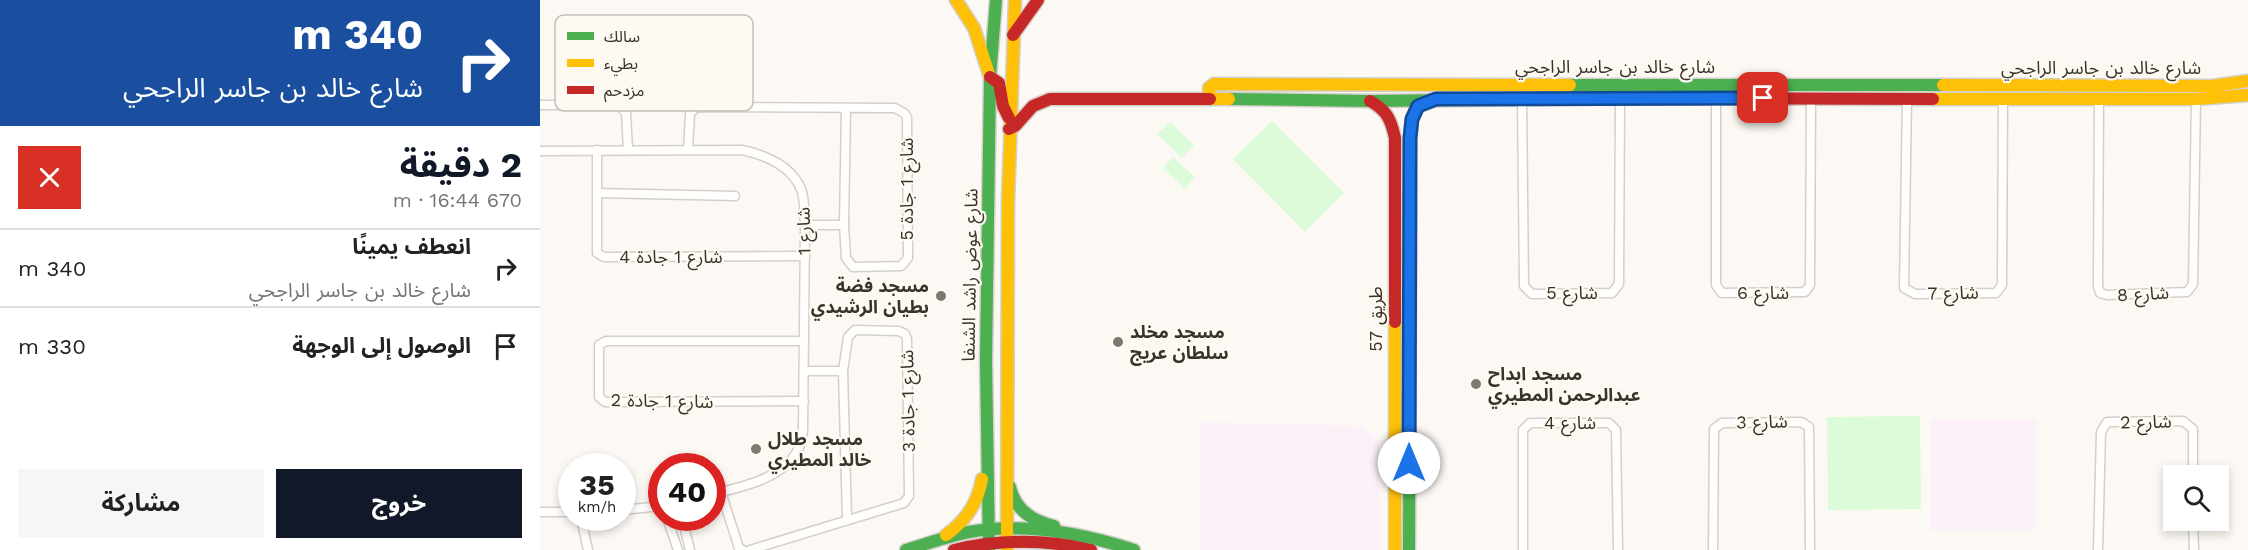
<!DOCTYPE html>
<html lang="ar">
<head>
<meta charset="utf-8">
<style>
  body { margin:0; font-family:"Work Sans","Noto Sans Arabic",sans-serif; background:#f6f6f6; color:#222; direction:rtl; height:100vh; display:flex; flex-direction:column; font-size:22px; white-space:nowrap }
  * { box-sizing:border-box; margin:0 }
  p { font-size:20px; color:#767676 }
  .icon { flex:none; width:33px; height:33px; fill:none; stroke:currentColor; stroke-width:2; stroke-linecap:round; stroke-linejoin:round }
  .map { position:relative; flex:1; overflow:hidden; direction:ltr }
  .side { display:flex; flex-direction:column; background:#fff; width:540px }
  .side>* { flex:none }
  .top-card { background:#1a4fa0; color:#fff; overflow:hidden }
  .buttons { position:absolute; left:1623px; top:465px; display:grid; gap:12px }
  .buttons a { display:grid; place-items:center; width:66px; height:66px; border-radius:0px; background:#fff; box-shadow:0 3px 9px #0003; font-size:30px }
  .speed { position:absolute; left:18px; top:453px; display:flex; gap:12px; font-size:30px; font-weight:700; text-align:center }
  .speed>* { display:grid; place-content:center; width:78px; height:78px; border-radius:50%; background:#fff; box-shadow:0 3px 9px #0003; line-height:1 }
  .speed small { font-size:15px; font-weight:400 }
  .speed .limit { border:9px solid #d22; background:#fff; color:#111 }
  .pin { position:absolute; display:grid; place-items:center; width:51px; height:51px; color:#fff; margin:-26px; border-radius:12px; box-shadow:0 3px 9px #0006 }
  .me { position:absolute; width:66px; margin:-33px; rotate:0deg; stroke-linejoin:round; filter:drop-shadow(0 0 4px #0008) }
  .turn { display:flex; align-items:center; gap:21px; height:126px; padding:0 18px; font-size:27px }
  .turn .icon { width:78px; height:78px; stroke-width:2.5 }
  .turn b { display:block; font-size:42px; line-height:51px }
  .round { display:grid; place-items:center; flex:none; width:63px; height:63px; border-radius:0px; background:#f6f6f6 }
  .head { display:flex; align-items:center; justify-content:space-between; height:102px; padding:0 18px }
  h1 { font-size:36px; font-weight:700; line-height:45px; color:#111827 }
  .action { display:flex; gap:12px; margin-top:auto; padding:12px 18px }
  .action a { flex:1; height:69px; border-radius:0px; background:#111827; color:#fff; font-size:24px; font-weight:700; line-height:69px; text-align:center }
  .action a+a { background:#f6f6f6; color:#222 }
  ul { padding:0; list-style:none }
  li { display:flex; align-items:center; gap:18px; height:78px; padding:0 18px; border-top:2px solid #e0e0e0 }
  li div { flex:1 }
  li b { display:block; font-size:22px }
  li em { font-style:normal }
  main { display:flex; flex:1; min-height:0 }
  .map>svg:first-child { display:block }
  .education { fill:#fcf1f8 }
  .green { fill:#dcfbd9 }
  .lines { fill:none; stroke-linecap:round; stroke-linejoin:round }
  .street-casing { stroke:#d3d0ca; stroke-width:11 }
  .fast-casing { stroke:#d3d0ca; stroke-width:15 }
  .slow-casing { stroke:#d3d0ca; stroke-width:15 }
  .jam-casing { stroke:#d3d0ca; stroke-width:15 }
  .street { stroke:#fffefd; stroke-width:8 }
  .fast { stroke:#4caf50; stroke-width:12 }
  .slow { stroke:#ffc107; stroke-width:12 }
  .jam { stroke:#c62828; stroke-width:12 }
  .route-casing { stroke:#114b97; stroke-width:15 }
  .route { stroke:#1a73e8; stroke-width:10 }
  .poi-dot { fill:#7d7971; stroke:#fffaf1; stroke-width:2 }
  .labels { text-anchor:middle; stroke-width:4.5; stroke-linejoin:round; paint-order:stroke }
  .street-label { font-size:18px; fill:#38342b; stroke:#fffaf1 }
  .poi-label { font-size:18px; font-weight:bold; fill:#38342b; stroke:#fffaf1; text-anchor:start }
  .key { fill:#fffaf1; stroke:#c3bfb6; stroke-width:1.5 }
  .key-label { font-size:16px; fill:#38342b }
</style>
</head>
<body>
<main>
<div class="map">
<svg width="1708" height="550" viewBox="0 0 1708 550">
  <rect width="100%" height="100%" fill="#fcf9f4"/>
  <g class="education">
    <rect x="1390" y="419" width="106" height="111"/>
    <path d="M661 422 823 426 839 441 840 550H659Z"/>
  </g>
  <g class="green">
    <path d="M732 121 804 193 765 232 693 159Z"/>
    <path d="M630 122 654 145 642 158 617 134Z"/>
    <path d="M633 157 655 177 645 189 623 168Z"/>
    <path d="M1380 416 1381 509 1288 510 1287 417Z"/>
  </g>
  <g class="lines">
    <defs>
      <g id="street">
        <path d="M1176 97V285L1182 293 1265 292 1270 285 1271 98"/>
        <path d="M982 98 984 286 992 294 1072 293 1079 284 1080 98"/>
        <path d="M1367 98 1364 288 1375 294 1456 293 1462 285 1463 98"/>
        <path d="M1559 98 1558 286 1560 293 1567 295 1647 292 1653 284 1656 99"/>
        <path d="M0 105H79L86 113 88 150"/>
        <path d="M57 150V253L64 257 265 256"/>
        <path d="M148 150 150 114 155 108 162 107 355 108 364 113 367 117 368 258 361 266 313 267 306 258 304 225 306 108"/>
        <path d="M0 151 202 150C226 155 254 167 262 192 265 202 264 214 265 225L263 431C262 437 261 444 258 450 242 479 202 487 172 494"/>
        <path d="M58 193 195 196"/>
        <path d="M265 225H304"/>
        <path d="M264 341H66L59 345V397L65 402 264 401"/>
        <path d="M265 371H303"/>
        <path d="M181 492 199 548 203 550"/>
        <path d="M82 510 122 506"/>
        <path d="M0 512H32"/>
        <path d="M41 518 48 550"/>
        <path d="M127 518 138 550"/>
        <path d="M142 518 150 550"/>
        <path d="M1653 520 1654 550"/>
        <path d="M210 550 364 503 369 496 367 339 365 334 359 331 315 330 308 337 303 371 307 519"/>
        <path d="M983 550V430L990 423H1069L1076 430 1078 550"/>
        <path d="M1173 550 1174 429 1182 423 1261 422 1269 427 1270 550"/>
        <path d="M1558 550 1561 432 1567 422 1643 421 1653 429V476"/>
      </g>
      <g id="fast">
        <path d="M1030 85H1403"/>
        <path d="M689 99 829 101 1093 98"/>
        <path d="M470 487C475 510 492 521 514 526"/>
        <path d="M366 550C387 544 407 536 429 532 484 522 541 533 594 550"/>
        <path d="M449 550 446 361 450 77 456 0"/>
        <path d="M869 550 870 254"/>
      </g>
      <g id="slow">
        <path d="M416 0 434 28 450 77"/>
        <path d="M1403 85 1672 86 1708 81"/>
        <path d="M689 99H670L669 88 674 84 1030 85"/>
        <path d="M1393 99H1656L1708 95"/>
        <path d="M855 322V550"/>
        <path d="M406 535C426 521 438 503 442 479"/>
        <path d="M467 550 468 202 475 0"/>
      </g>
      <g id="jam">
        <path d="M473 35 498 0"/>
        <path d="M450 77 459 83 463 106 469 118"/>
        <path d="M1093 98 1393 99"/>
        <path d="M830 101C847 110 851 120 855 138V322"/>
        <path d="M469 129 475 126 493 106 510 99H670"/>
        <path d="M870 254V138L872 119 878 106 890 102"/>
        <path d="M414 550C460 539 505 539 551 550"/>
      </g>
    </defs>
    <use href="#street" class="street-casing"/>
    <use href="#fast" class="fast-casing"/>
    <use href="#slow" class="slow-casing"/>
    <use href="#jam" class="jam-casing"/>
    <use href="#street" class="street"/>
    <use href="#fast" class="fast"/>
    <use href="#slow" class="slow"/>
    <use href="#jam" class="jam"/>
  </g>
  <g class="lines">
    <defs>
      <path id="route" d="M869 463 870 138 872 119 878 106 896 99 1223 98"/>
    </defs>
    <use href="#route" class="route-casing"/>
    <use href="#route" class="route"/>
  </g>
  <g class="poi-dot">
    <circle cx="401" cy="296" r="6"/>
    <circle cx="578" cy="342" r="6"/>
    <circle cx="936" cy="384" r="6"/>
    <circle cx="216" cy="449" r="6"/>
  </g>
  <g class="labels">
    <g class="street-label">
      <text x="1075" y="73">شارع خالد بن جاسر الراجحي</text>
      <text x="1561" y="74">شارع خالد بن جاسر الراجحي</text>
      <text transform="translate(367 189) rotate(-90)" y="6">شارع 1 جادة 5</text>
      <text transform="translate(264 231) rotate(-91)" y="6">شارع 1</text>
      <text x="131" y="263">شارع 1 جادة 4</text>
      <text transform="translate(430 275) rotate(-89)" y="6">شارع عوض راشد الشنفا</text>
      <text x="1032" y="299">شارع 5</text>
      <text x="1223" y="299">شارع 6</text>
      <text transform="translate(1413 293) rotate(-1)" y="6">شارع 7</text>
      <text transform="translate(1603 294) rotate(-3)" y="6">شارع 8</text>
      <text transform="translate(836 319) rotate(-90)" y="6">طريق 57</text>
      <text transform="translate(122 401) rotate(1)" y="6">شارع 1 جادة 2</text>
      <text transform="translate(368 401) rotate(-91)" y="6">شارع 1 جادة 3</text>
      <text transform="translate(1222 422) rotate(-1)" y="6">شارع 3</text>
      <text transform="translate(1606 422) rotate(-1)" y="6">شارع 2</text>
      <text x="1030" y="429">شارع 4</text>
    </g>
    <g class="poi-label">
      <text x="389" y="292" text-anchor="end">مسجد فضة<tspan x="389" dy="21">بطيان الرشيدي</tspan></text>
      <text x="590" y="338">مسجد مخلد<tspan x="590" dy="21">سلطان عريج</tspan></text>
      <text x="948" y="380">مسجد ابداح<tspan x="948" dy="21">عبدالرحمن المطيري</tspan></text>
      <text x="228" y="445">مسجد طلال<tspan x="228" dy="21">خالد المطيري</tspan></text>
    </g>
  </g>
  <rect x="15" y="15" width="198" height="96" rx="9" class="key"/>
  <rect x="27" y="32" width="27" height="8" fill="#4caf50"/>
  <rect x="27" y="59" width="27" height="8" fill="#ffc107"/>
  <rect x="27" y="86" width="27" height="8" fill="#c62828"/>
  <g class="key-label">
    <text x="64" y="42">سالك</text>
    <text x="64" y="69">بطيء</text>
    <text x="64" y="96">مزدحم</text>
  </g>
</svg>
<div class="buttons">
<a><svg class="icon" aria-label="search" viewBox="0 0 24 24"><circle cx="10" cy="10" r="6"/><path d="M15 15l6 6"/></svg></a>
</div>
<div class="speed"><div>35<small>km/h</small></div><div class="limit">40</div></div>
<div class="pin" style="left:1223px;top:98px;background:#d93025"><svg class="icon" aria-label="arrive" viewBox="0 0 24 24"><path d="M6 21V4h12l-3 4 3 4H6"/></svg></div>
<svg class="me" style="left:869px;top:463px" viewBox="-20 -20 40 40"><circle r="19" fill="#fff"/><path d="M0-13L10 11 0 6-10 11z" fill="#1a73e8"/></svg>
</div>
<section class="side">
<div class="top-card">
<div class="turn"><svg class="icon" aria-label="right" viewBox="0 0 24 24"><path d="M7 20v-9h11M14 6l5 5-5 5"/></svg><div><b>340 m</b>شارع خالد بن جاسر الراجحي</div></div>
</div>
<div class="head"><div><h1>2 دقيقة</h1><p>670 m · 16:44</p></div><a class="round" style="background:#d93025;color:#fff"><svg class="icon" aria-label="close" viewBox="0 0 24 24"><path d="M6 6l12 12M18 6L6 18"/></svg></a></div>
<ul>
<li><svg class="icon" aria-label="right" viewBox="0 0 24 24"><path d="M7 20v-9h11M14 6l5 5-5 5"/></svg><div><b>انعطف يمينًا</b><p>شارع خالد بن جاسر الراجحي</p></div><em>340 m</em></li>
<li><svg class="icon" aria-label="arrive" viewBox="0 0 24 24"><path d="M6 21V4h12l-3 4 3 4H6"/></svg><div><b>الوصول إلى الوجهة</b></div><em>330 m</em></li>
</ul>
<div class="action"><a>خروج</a><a>مشاركة</a></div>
</section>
</main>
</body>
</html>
